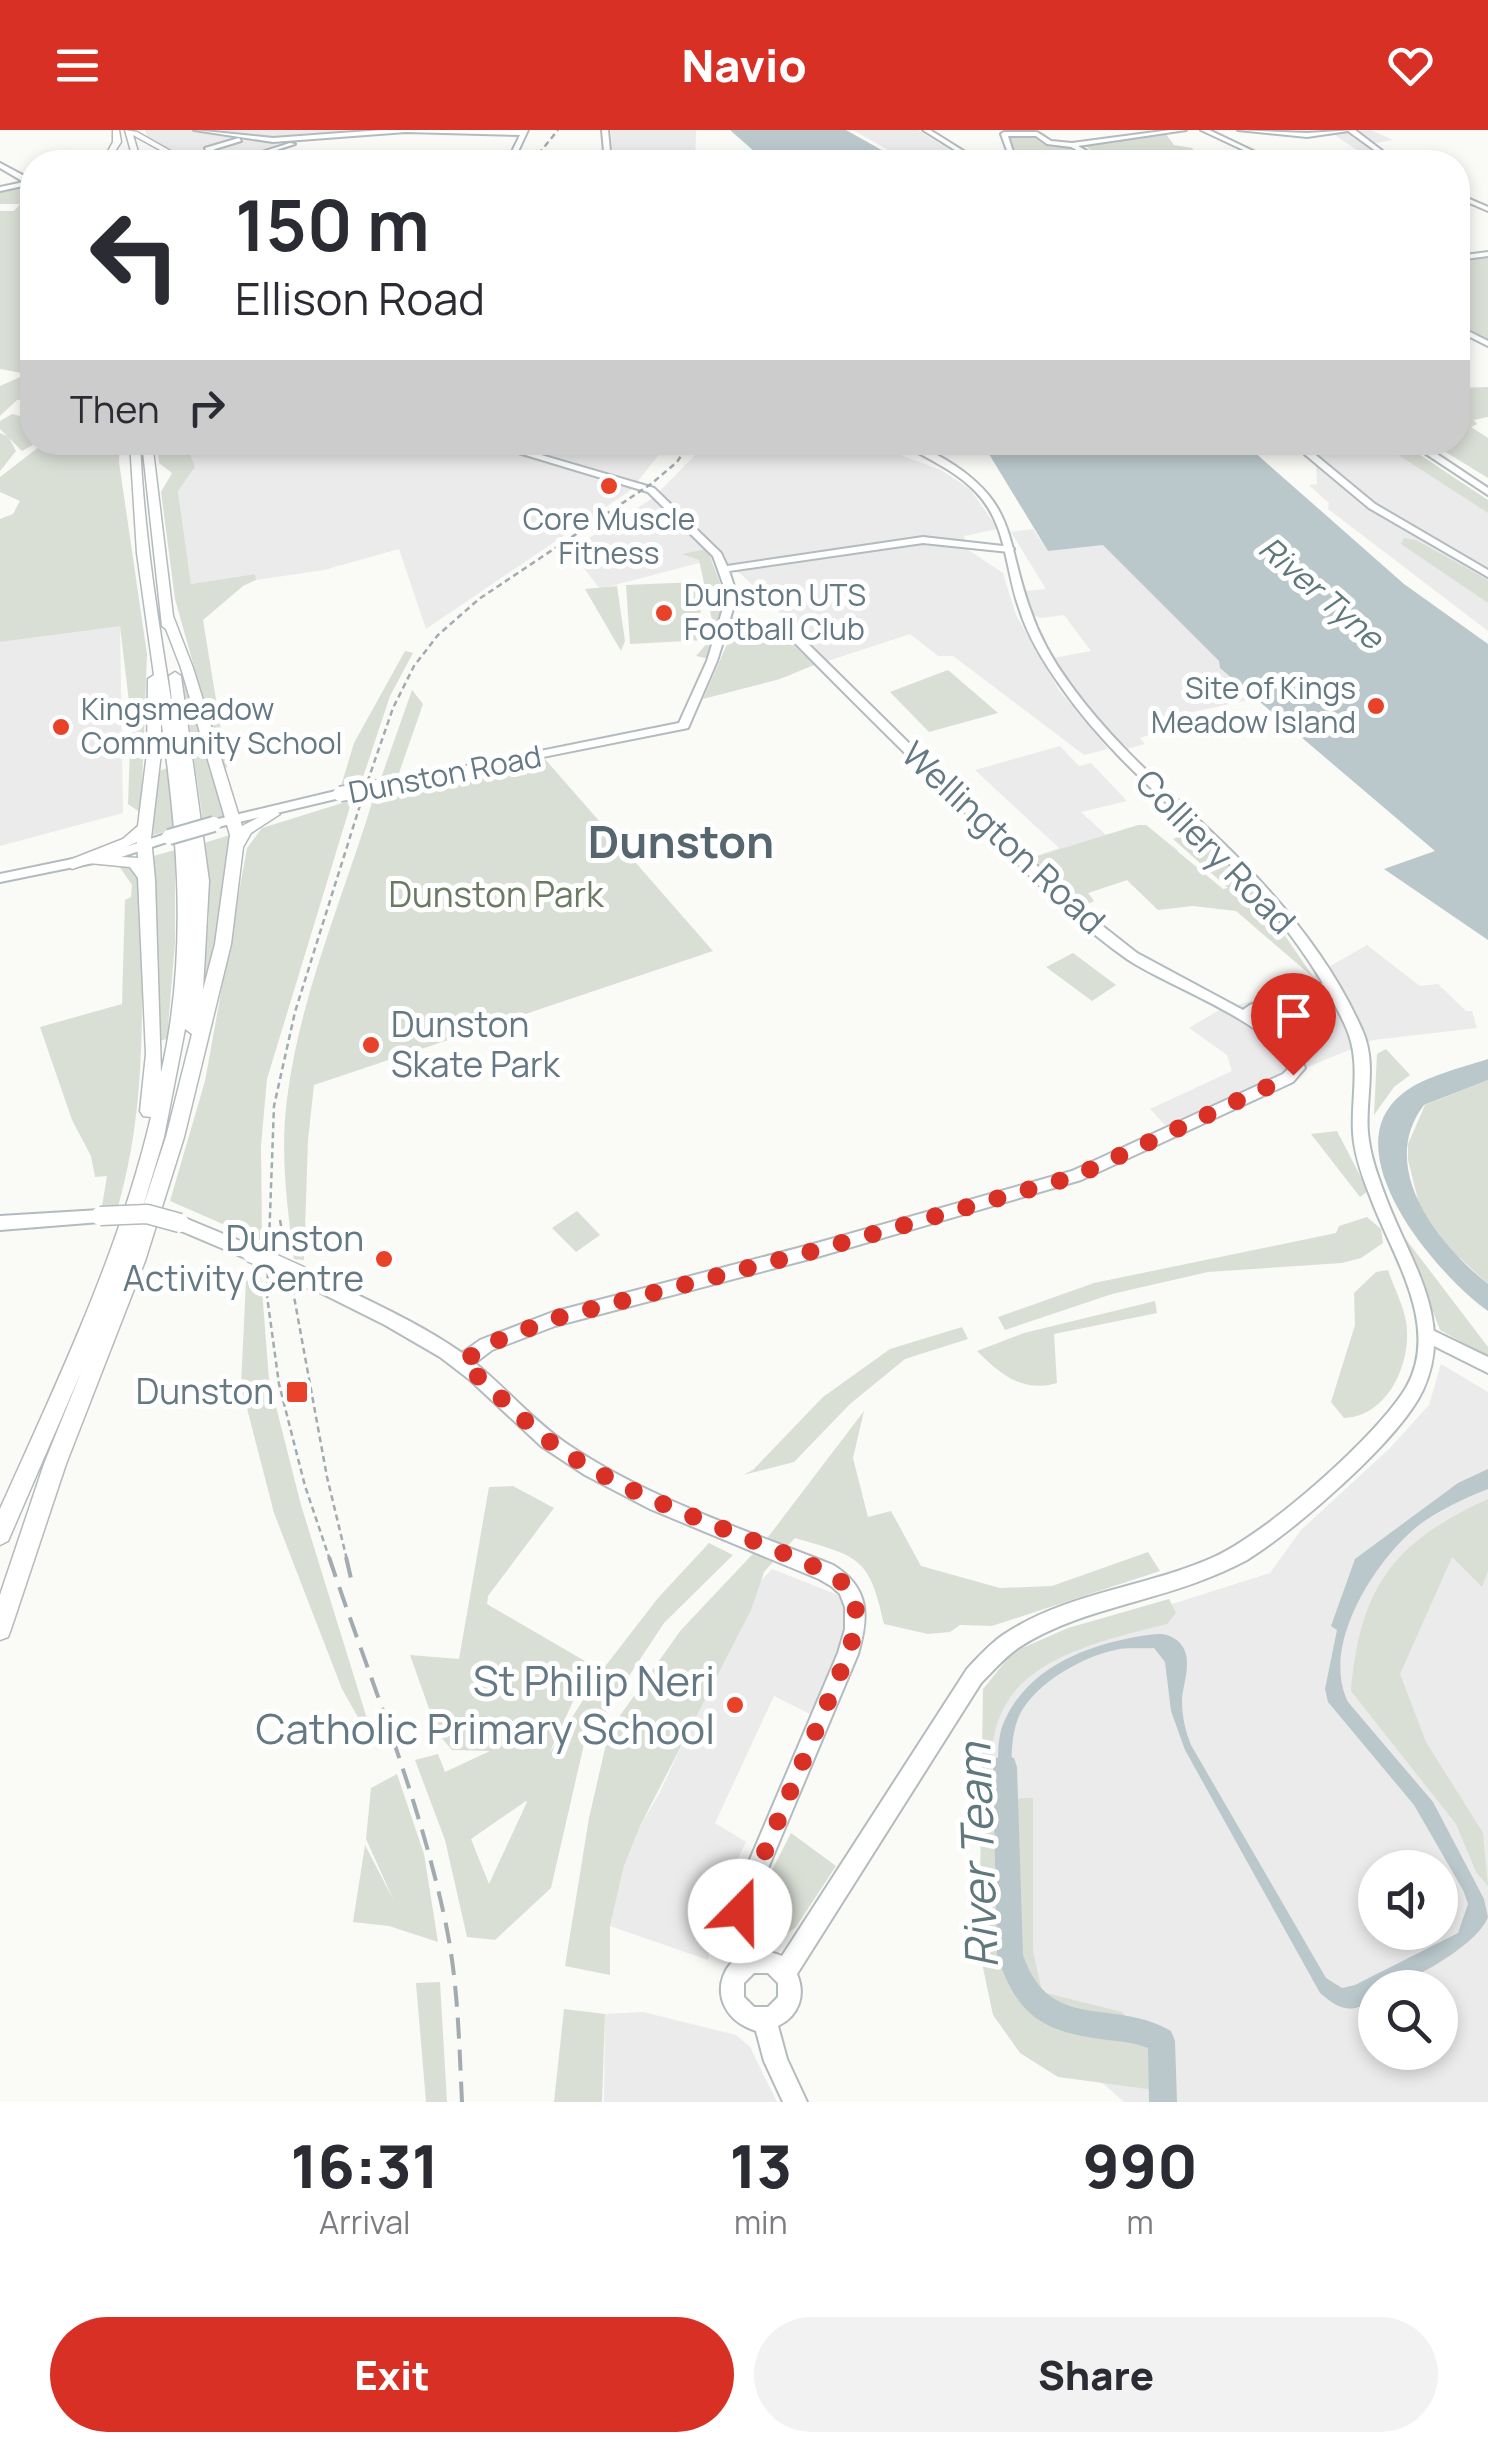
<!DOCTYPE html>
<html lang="en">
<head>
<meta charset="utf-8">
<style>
  body { margin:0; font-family:Manrope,sans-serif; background:#f2f2f3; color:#2b2b33; height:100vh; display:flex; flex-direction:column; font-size:38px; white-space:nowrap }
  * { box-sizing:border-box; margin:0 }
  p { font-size:32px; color:#7c7c81 }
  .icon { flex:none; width:55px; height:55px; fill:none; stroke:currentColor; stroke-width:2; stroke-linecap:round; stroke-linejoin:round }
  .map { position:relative; height:1972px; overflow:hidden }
  .details { display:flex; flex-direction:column; background:#fff; flex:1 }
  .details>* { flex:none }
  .hud { position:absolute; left:20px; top:20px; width:1450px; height:305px; border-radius:40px; box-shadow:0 5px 15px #0003; background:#fff; color:#2b2b33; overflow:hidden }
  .buttons { position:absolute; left:1358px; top:1720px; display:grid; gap:20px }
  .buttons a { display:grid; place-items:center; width:100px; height:100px; border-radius:50%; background:#fff; box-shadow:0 5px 15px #0003; font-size:50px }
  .pin { position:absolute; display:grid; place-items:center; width:85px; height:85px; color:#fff; margin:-102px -42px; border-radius:50% 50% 50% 0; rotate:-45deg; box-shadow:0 0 10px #0007 }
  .pin .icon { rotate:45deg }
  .me { position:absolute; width:110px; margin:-55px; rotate:22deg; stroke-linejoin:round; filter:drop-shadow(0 0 8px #0008) }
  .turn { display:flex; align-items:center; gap:35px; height:210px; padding:0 50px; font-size:45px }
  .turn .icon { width:130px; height:130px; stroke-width:2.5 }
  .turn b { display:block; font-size:70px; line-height:85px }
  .then { display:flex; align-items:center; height:95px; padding:0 50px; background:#0003; gap:20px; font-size:38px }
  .eta { display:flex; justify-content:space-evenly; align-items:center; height:170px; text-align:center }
  .eta b { font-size:60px; font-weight:800; line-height:70px }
  .primary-button { display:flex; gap:20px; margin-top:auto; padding:20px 50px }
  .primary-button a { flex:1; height:115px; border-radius:60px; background:#d93025; color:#fff; font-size:40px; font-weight:800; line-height:115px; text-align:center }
  .primary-button a+a { background:#f2f2f3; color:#2b2b33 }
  header { display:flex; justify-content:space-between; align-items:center; height:130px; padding:0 50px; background:#d93025; color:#fff; font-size:45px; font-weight:800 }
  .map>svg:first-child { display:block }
  .built { fill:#ebebeb; fill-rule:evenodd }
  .green { fill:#dadfd6; fill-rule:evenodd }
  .water { fill:#bac8cb }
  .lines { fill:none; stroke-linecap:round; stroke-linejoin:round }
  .river { fill:#bac8cb; fill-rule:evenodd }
  .secondary-casing { stroke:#b3bbbf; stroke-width:4 }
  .primary-casing { stroke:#b4bbbe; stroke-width:4 }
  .highway-casing { stroke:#b4babd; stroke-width:3 }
  .secondary { fill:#fff; fill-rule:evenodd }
  .primary { fill:#fff; fill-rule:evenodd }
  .highway { fill:#fff; fill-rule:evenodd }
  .rail-far1 { stroke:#a2abb0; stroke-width:2.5; stroke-dasharray:6 4; stroke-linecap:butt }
  .rail { stroke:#a2abb0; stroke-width:4; stroke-dasharray:21 11; stroke-linecap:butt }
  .secondary-bridge-far1-casing { stroke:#b3bbbf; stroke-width:18; stroke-linecap:butt }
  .secondary-bridge-casing { stroke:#b3bbbf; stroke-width:21; stroke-linecap:butt }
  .secondary-bridge-far1 { stroke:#fff; stroke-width:14 }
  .secondary-bridge { stroke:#fff; stroke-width:18 }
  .route { stroke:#d93025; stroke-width:18; stroke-dasharray:0 32.4 }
  .poi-dot { fill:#e84229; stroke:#fff; stroke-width:4 }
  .labels { text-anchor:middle; stroke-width:10; stroke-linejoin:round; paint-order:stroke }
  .far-poi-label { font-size:30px; fill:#647983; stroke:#fff; text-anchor:start }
  .far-street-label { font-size:30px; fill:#647983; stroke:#fff }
  .far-water-label { font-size:32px; font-style:italic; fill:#5f787c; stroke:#fff }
  .street-label { font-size:35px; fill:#647983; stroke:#fff }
  .park-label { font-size:35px; fill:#6a7a63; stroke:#fff }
  .poi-label { font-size:35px; fill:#647983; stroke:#fff; text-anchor:end }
  .near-poi-label { font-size:42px; fill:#647983; stroke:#fff; text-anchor:end }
  .district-label { font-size:45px; font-weight:bold; fill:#56666e; stroke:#fff }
  .near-water-label { font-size:45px; font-style:italic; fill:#5f787c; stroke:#fff }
</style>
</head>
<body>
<header><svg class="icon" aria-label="menu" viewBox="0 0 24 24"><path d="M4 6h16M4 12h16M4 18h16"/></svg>Navio<svg class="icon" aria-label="heart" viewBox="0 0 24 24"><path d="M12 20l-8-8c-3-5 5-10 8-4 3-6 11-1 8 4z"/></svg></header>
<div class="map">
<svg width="1488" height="1972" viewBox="0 0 1488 1972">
  <rect width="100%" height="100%" fill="#fafaf7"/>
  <g class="built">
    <path d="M145 0H380L296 7 260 22 213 32H190L148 8Z"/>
    <path d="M611 0H696L695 32H612Z"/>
    <path d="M853 0H918L968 32H909Z"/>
    <path d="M1371 0 1393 10 1369 14 1384 26 1401 24 1415 32H1374L1332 3Z"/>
    <path d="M186 313H668L631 360 426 499 399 419 324 440 256 450 254 444 191 454 178 360 195 337Z"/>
    <path d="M700 313H868L941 340 970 359 998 399 964 406 967 419 1003 443 1016 485 1059 560 1108 619 1084 625 953 526H938L910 504 828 531 741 444 710 430 600 459 570 420 653 368 697 323Z"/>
    <path d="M1290 313H1385L1488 381V501L1328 379 1329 373 1309 355 1317 354 1316 336Z"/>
    <path d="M1033 399 1048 421 1103 414 1219 531 1221 538 1257 568 1147 592 1155 603 1140 608 1145 614 1120 621 1053 528 1091 521 1064 485 1040 488 1033 485 1029 478 1025 461 1046 459 1011 402Z"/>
    <path d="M120 495 123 683 0 716V512Z"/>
    <path d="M1060 616 1079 636 1091 633 1127 671 1081 682 1106 705 1146 695 1178 720 1158 780 1127 750 1088 763 1094 771 1082 777 1025 730 1059 718 975 640Z"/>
    <path d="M1367 815 1420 856 1438 854 1466 881H1472L1477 898 1373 910 1166 996 1150 979 1232 941 1227 925 1189 898 1219 880 1287 861Z"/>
    <path d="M1441 1234 1488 1262V1972H1124L1072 1926 1017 1867 986 1596 1059 1510 1270 1443 1301 1400 1390 1318 1429 1275ZM1375 1738H1440V1802H1375ZM1375 1858H1440V1922H1375Z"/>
    <path d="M772 1439 838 1465 849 1484 845 1510 814 1586 774 1566 715 1693 746 1712 723 1759 708 1830 610 1796 624 1736 640 1696 659 1664 757 1455Z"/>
    <path d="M643 1882 736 1905 750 1917 777 1972H604L605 1884Z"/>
  </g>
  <g class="green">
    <path d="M1166 4 1174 15 1192 18 1200 31 1108 32 1084 15Z"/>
    <path d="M1032 6 1053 17 1068 18 1087 27 1077 32H1016L1010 6Z"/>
    <path d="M32 54V268L17 270 0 286V256L27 244 0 239V81H14L20 74H0V61Z"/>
    <path d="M1488 125V211L1458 195V131Z"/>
    <path d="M1488 257V287L1474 290 1477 294 1471 297 1488 308V348L1431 313 1458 312V258Z"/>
    <path d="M12 284 32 289 36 313 22 321 9 308 16 321 0 341V303L7 306 0 299V291Z"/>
    <path d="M44 313H120L119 332 147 524 141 683 128 674 131 589 120 496 0 512V389L13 384 20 371 0 362V347Z"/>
    <path d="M157 313H186L195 337 178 361 191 454 255 444 256 450 243 456 203 490 227 637 223 640 175 469 161 362 172 343 159 333Z"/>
    <path d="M1380 313H1402L1488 370V383Z"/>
    <path d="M1404 408 1416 410 1488 450V473L1401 414Z"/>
    <path d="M707 419 725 466 710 529 696 526 715 504 699 430 682 424Z"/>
    <path d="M697 452 704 510 630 514 626 455Z"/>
    <path d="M617 456 625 511 621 521 585 459Z"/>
    <path d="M764 501 784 506 814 535 780 549 703 569 728 512Z"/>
    <path d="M405 521 413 523 390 566 361 653 341 656 354 613Z"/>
    <path d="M948 540 998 583 929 602 890 562Z"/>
    <path d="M186 545 226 686 203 692 182 546Z"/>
    <path d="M412 560 423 574 398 646 381 648Z"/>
    <path d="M544 628 713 821 314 955 308 1010 304 1130 294 1129C287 1076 280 1023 287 969 300 864 344 766 374 666L434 658 433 654Z"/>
    <path d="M167 638 173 700 153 705 157 642Z"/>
    <path d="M352 670 267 949 261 1016 262 1111 170 1071 205 951 247 718 262 698Z"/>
    <path d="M1138 695H1146L1223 759 1228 758 1173 709 1196 700 1262 772 1314 848 1236 781 1193 776 1158 780 1127 750 1088 763 1094 771 1082 777 1025 730Z"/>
    <path d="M230 705V727L208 858 202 860 209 786 204 713Z"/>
    <path d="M175 720V813L167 909 159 911 153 726Z"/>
    <path d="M119 736 136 738 143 764C140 876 149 966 118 1077L102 1076 107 1046 95 1047 91 1026 72 990 40 897 122 874 125 770 131 767 132 755Z"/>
    <path d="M1073 823 1116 855 1092 871 1046 837Z"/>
    <path d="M1386 919 1410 945 1394 957 1374 985 1377 924Z"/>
    <path d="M1488 950V1154L1451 1120 1421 1082 1408 1030V1014L1425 975Z"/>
    <path d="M1337 1001 1368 1061 1360 1067 1311 1004Z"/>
    <path d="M577 1081 600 1105 576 1122 552 1098Z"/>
    <path d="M1367 1087 1381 1099 1383 1113 1361 1128 1342 1133 1208 1142 1112 1164 1005 1200 998 1187 1094 1153 1336 1103 1339 1096Z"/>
    <path d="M1405 1108 1488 1217V1227L1440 1200Z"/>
    <path d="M1388 1140C1394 1158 1407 1182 1407 1201 1409 1239 1385 1287 1344 1288L1331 1272 1355 1195 1354 1163 1376 1142Z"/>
    <path d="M261 1147 269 1249 301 1375 377 1621 342 1559 274 1383 241 1255 246 1151Z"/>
    <path d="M1155 1171 1157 1183 1054 1204 1057 1253C1023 1263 1001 1245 977 1221L1024 1203Z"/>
    <path d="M962 1197 968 1209 905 1229 850 1274 794 1332 743 1345 753 1340 823 1267 890 1219Z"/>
    <path d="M864 1281 853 1328 868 1387 891 1381 921 1436 1000 1458 1052 1456 1148 1422 1160 1441 992 1496 960 1495 950 1502 928 1504 884 1494C869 1426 859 1427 795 1408L764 1442 751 1480 640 1696 624 1736 610 1796V1845L565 1836 589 1688 609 1601 681 1500 765 1411Z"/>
    <path d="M513 1356 554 1378 488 1466 487 1474 590 1534 549 1624 600 1543 658 1468 709 1413 733 1425 664 1493 584 1614 551 1758 495 1810 467 1807 445 1710 415 1630 438 1624 445 1642 490 1621 452 1620 438 1604 410 1525 459 1529 489 1357ZM526 1671 527 1672 489 1754 471 1709Z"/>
    <path d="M1488 1369V1441L1482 1457 1452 1427 1400 1544 1426 1612 1483 1703 1488 1756 1476 1742 1456 1694 1351 1561C1360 1458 1393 1412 1488 1369Z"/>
    <path d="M1169 1469 1176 1483 1167 1494C1067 1519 972 1541 995 1669L1033 1668V1821L1042 1862 1122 1882 1155 1919 1177 1963 1058 1947 1020 1923 993 1885 979 1819 983 1559 1013 1522 1068 1498Z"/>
    <path d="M397 1644 424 1724 438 1812 389 1796 353 1792 365 1715 394 1771 366 1709 371 1658Z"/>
    <path d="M791 1703 836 1736 796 1797 777 1811 756 1807 751 1794V1781Z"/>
    <path d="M440 1852 447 1972H426L416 1853Z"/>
    <path d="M564 1879 605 1884 602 1972H554Z"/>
  </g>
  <g class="water">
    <path d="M730 0H846L903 32H758L764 30Z"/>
    <path d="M1007 312 1244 313 1404 454 1488 514V810L1384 739 1435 721 1220 538 1219 531 1103 415 1048 421 989 324Z"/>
    <path d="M1488 929V950L1424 975C1376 1038 1439 1115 1488 1154V1181C1439 1147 1330 1021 1402 964 1424 946 1461 938 1488 929Z"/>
    <path d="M1488 1339V1359C1465 1368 1439 1380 1419 1395 1375 1430 1320 1516 1348 1572L1433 1672 1484 1769 1488 1787C1478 1815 1404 1858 1375 1858V1869C1351 1884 1341 1881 1320 1863L1185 1620 1171 1581 1165 1532 1154 1518C1141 1519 1127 1517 1115 1520 1082 1527 1036 1553 1020 1584 1009 1606 1012 1638 1011 1661H999C999 1639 995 1612 1004 1592 1028 1537 1087 1515 1141 1506 1155 1504 1166 1501 1178 1511 1195 1527 1183 1551 1182 1570 1182 1586 1185 1600 1191 1615L1326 1848 1342 1858 1355 1855 1458 1803 1468 1774 1463 1760 1414 1675 1328 1572 1325 1559 1337 1500 1331 1496 1355 1429 1458 1353Z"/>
  </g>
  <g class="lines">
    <path class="river" d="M1005 1625 1014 1628 1017 1637 1023 1825C1050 1904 1114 1867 1171 1901L1175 1911 1177 1972H1149L1148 1918C1133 1912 1116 1911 1100 1909 1040 1901 1016 1883 997 1825L993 1637 996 1628Z"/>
    <defs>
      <g id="secondary">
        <path d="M194 0 273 8 382 0H528L513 32H507L520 5 406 2 273 12Z"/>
        <path d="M1170 0H1186L1078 16 1106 32H1099L1071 17 1047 14 1036 6H1008L1015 28 975 32 1009 26 1001 4 1004 2H1037L1051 11 1072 13Z"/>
        <path d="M1201 0H1209L1276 32H1269Z"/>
        <path d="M1238 0 1307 3 1355 0 1397 32H1391L1348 1 1307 7Z"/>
        <path d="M239 8 241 11 215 19 200 32H194L206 20 205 18Z"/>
        <path d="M290 13 295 14 239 32H231Z"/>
        <path d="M0 33 32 50V54L0 61V57L24 52 0 38Z"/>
        <path d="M1458 64 1488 77V81L1458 68Z"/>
        <path d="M1488 122V126L1458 130V126Z"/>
        <path d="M1458 196 1488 211V216L1458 201Z"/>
        <path d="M482 312H497L654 358 721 423 727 436 923 407 1012 417 1014 419 1009 422 923 413 729 441 737 465 730 489 778 496 798 504 977 680 1095 790 1137 823 1243 880 1250 875 1330 851 1337 856 1335 859 1254 886C1277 900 1295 913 1305 938L1293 952 1081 1050 817 1127 555 1196 492 1220 475 1233C507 1259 533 1291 567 1314 648 1369 743 1399 833 1435 870 1458 869 1486 858 1524L750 1781 749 1809 756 1834 753 1842 745 1845 737 1842 727 1809 728 1781 838 1523 845 1499V1477L840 1464 831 1456 819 1449 650 1379 585 1345 541 1316 470 1250 440 1227 385 1195 309 1157 307 1152 309 1147 315 1145 321 1147C369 1171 418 1192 462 1223L480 1210 553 1182 817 1113 1072 1041 1283 944 1290 937C1273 892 1168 857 1127 829 1075 793 1030 746 985 702 920 638 855 574 790 508L776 502 728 496 717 531 688 598 377 660V654L381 653 679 593 707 531 727 465 713 426 648 362Z"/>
        <path d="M1290 312H1300L1375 374 1488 440V447L1369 378Z"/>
        <path d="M340 660 344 661V667L214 698 208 694 214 690Z"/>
        <path d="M169 703 173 704V710L118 728 0 752V744L116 720Z"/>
        <path d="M100 1080 106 1081 108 1086 106 1091 100 1092 0 1100V1086Z"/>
        <path d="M180 1086 257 1118 259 1123 257 1128 251 1130 245 1128 174 1098 172 1093 174 1088Z"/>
        <path d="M1428 1198 1488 1227V1243L1422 1210 1419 1205 1422 1200Z"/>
      </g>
      <g id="primary">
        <path d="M602 0H608L611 32H605Z"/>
        <path d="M923 0H930L981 32H974Z"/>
        <path d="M899 312C916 312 931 321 946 330 1018 374 1005 410 1030 479 1039 506 1053 531 1070 554 1113 614 1169 661 1222 712 1278 766 1332 830 1363 902 1377 935 1365 969 1368 1003 1370 1025 1378 1047 1386 1068 1410 1132 1455 1190 1423 1260 1400 1310 1294 1401 1247 1430 1232 1438 1216 1445 1200 1451 1140 1474 1073 1482 1018 1518 1004 1528 993 1541 981 1553L797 1844C806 1865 799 1886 778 1896L787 1929 807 1972H783L764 1931 756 1901C693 1881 723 1800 782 1826L967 1539C978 1527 990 1514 1003 1505 1067 1462 1145 1458 1214 1427 1266 1404 1379 1305 1407 1256 1441 1194 1391 1124 1370 1066 1362 1046 1354 1024 1353 1002 1351 965 1362 931 1345 895 1314 828 1264 767 1211 715 1159 665 1104 618 1062 558 1044 533 1028 507 1019 478 1005 438 1007 394 976 362 954 339 925 328 899 312ZM754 1843H768L778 1853V1867L768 1877H754L744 1867V1853Z"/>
        <path d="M1408 312H1419L1488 358V365Z"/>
      </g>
      <g id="highway">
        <path d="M113 0H119L121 12 108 32H102L113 12Z"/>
        <path d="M125 0 137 2 190 32H182L133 5 141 32H134Z"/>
        <path d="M130 312H140C144 406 159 496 174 588L169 546 175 542 181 546 209 751 203 860 215 814 230 705 181 538 166 499 162 496 142 312H152L173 486 193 538 242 696 273 680 280 684 251 703 243 717 231 814 184 1007 145 1131 66 1334 11 1499 8 1507 0 1510V1465L44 1334 82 1240 8 1411 0 1415V1379C57 1252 119 1123 151 987L143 986 140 981 146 924 138 748 130 737 89 733 72 739 65 734 67 731 123 709 138 696 147 623 148 549 154 545 137 423ZM161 588C178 706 188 826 161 943L155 750 151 708 161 623ZM137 712 138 728 106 726ZM185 899 192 904 166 1007 141 1083 164 1007Z"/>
      </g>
    </defs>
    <use href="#secondary" class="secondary-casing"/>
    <use href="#primary" class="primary-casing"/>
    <use href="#highway" class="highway-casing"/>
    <use href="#secondary" class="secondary"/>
    <use href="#primary" class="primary"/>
    <use href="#highway" class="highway"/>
    <g class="rail-far1">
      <path d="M532 32 558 0"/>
      <path d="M280 1090 327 1347 347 1430"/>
      <path d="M330 1430 305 1356 279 1254 267 1166 274 976 295 882 367 653 393 578 414 536 438 505 479 469 651 354 677 332 690 312"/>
    </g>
    <g class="rail">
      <path d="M329 1427C369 1547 419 1667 445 1790 458 1850 459 1911 462 1972"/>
      <path d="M346 1427 353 1457"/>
    </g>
    <defs>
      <g id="secondary-bridge-far1">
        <path d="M340 664 381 657"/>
        <path d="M169 707 214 694"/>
      </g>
      <g id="secondary-bridge">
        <path d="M100 1086 147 1084 180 1093"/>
        <path d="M251 1123 315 1152"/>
      </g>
    </defs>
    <use href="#secondary-bridge-far1" class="secondary-bridge-far1-casing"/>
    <use href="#secondary-bridge" class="secondary-bridge-casing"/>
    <use href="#secondary-bridge-far1" class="secondary-bridge-far1"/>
    <use href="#secondary-bridge" class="secondary-bridge"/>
  </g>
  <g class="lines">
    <path class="route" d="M740 1781 848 1524C858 1494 864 1464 832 1445 742 1401 644 1376 560 1319 524 1294 496 1260 462 1233L486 1215 553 1189 817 1120 1076 1046 1293 945"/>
  </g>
  <g class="poi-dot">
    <circle cx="609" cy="356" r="10"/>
    <circle cx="664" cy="483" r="10"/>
    <circle cx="1376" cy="576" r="10"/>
    <circle cx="61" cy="597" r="10"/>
    <circle cx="371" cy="915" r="10"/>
    <circle cx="384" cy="1129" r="10"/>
    <rect x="285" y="1250" width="24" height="24" rx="5"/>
    <circle cx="735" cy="1575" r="10"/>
  </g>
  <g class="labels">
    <g class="far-poi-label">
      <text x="609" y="400" text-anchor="middle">Core Muscle<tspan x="609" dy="34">Fitness</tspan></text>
      <text x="684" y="476">Dunston UTS<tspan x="684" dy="34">Football Club</tspan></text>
      <text x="1356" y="569" text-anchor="end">Site of Kings<tspan x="1356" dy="34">Meadow Island</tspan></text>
      <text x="81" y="590">Kingsmeadow<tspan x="81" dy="34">Community School</tspan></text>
    </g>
    <g class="far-street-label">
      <text transform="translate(445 645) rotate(-11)" y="10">Dunston Road</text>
    </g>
    <g class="far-water-label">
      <text transform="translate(1321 463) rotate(41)" y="11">River Tyne</text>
    </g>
    <g class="street-label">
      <text transform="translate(1003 708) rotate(43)" y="12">Wellington Road</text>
      <text transform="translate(1215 722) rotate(46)" y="12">Colliery Road</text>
    </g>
    <g class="park-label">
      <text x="496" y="777">Dunston Park</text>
    </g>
    <g class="poi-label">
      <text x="391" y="907" text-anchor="start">Dunston<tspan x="391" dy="40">Skate Park</tspan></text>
      <text x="364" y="1121">Dunston<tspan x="364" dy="40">Activity Centre</tspan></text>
      <text x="274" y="1274">Dunston</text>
    </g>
    <g class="near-poi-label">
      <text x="715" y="1566">St Philip Neri<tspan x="715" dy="48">Catholic Primary School</tspan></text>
    </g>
    <g class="district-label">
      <text x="681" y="728">Dunston</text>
    </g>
    <g class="near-water-label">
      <text transform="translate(978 1726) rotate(-92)" y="16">River Team</text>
    </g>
  </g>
</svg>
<div class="buttons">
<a><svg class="icon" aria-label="sound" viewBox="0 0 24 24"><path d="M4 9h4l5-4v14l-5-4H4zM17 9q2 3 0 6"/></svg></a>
<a><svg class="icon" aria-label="search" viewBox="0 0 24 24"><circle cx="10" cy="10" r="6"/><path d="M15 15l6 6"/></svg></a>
</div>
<div class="pin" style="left:1293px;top:945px;background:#d93025"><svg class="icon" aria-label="arrive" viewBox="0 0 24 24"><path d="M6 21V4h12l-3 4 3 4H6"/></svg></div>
<svg class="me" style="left:740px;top:1781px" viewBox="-20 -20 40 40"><circle r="19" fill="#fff"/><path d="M0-13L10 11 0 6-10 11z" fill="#d93025"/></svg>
<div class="hud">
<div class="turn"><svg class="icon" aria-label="left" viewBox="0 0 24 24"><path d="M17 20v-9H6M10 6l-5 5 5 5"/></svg><div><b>150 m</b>Ellison Road</div></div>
<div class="then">Then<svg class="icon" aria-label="right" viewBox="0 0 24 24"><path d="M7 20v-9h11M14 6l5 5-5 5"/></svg></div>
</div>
</div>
<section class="details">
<div class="eta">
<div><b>16:31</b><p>Arrival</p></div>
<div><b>13</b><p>min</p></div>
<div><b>990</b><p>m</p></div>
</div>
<div class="primary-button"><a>Exit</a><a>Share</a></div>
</section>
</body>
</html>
